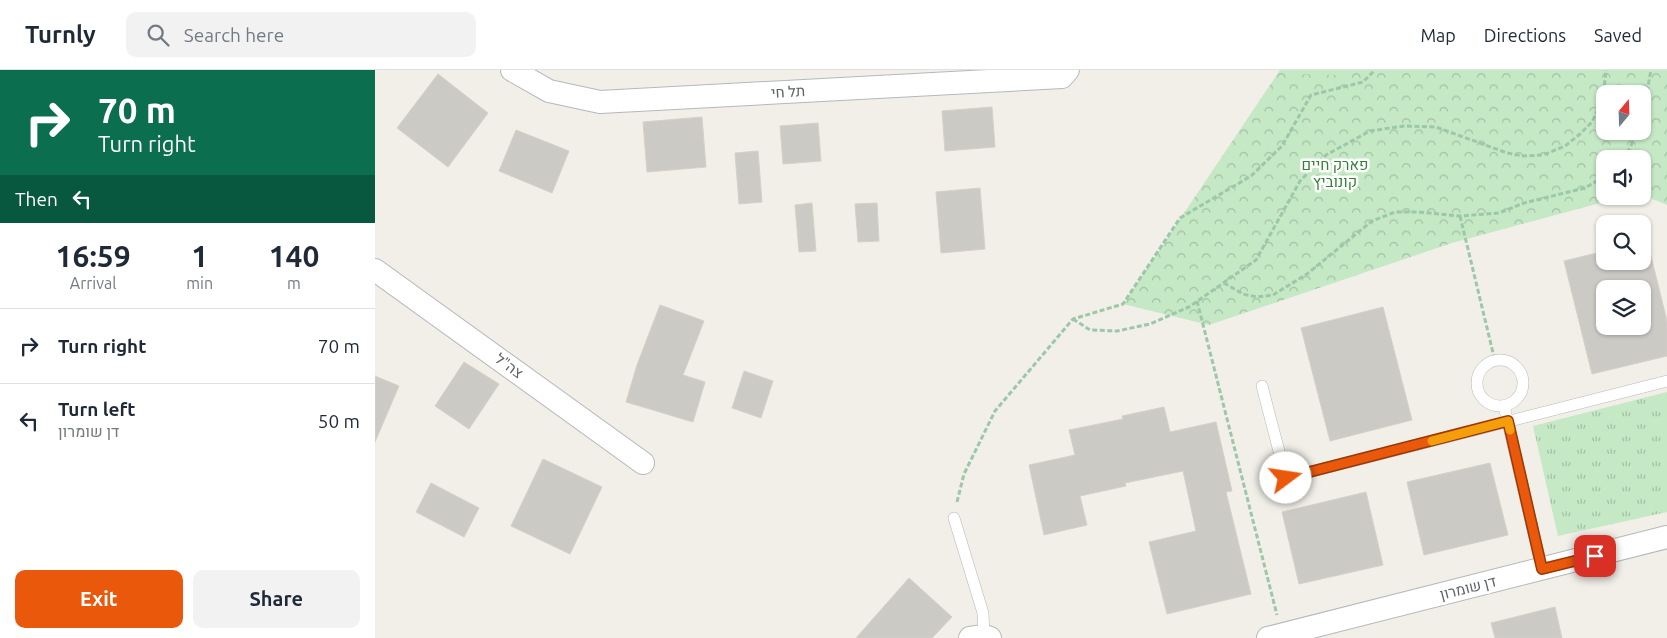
<!DOCTYPE html>
<html lang="en">
<head>
<meta charset="utf-8">
<style>
  body { margin:0; font-family:Ubuntu,Heebo,sans-serif; background:#f2f2f3; color:#1f2937; height:100vh; display:flex; flex-direction:column; font-size:19px; white-space:nowrap }
  * { box-sizing:border-box; margin:0 }
  p { font-size:16px; color:#747a83 }
  .icon { flex:none; width:28px; height:28px; fill:none; stroke:currentColor; stroke-width:2; stroke-linecap:round; stroke-linejoin:round }
  .map { position:relative; flex:1; overflow:hidden }
  .details { display:flex; flex-direction:column; background:#fff; width:375px }
  .details>* { flex:none }
  .hud { background:#0b6e4f; color:#fff; overflow:hidden }
  .needle { width:32px; rotate:19deg }
  .fabs { position:absolute; left:1221px; top:15px; display:grid; gap:10px }
  .fabs a { display:grid; place-items:center; width:55px; height:55px; border-radius:10px; background:#fff; box-shadow:0 1px 4px #0004; font-size:25px }
  .pin { position:absolute; display:grid; place-items:center; width:42px; height:42px; color:#fff; margin:-21px; border-radius:10px; box-shadow:0 2px 8px #0006 }
  .me { position:absolute; width:55px; margin:-28px; rotate:76deg; stroke-linejoin:round; filter:drop-shadow(0 0 4px #0008) }
  .turn { display:flex; align-items:center; gap:18px; height:105px; padding:0 15px; font-size:22px }
  .turn .icon { width:65px; height:65px; stroke-width:2.5 }
  .turn b { display:block; font-size:35px; line-height:42px }
  .then { display:flex; align-items:center; height:48px; padding:0 15px; background:#0003; gap:10px; font-size:19px }
  .eta { display:flex; justify-content:space-evenly; align-items:center; height:85px; text-align:center }
  .eta b { font-size:30px; font-weight:700; line-height:35px }
  .action { display:flex; gap:10px; margin-top:auto; padding:10px 15px }
  .action a { flex:1; height:58px; border-radius:10px; background:#ea580c; color:#fff; font-size:20px; font-weight:700; line-height:58px; text-align:center }
  .action a+a { background:#f2f2f3; color:#1f2937 }
  ul { padding:0; list-style:none }
  li { display:flex; align-items:center; gap:15px; height:75px; padding:0 15px; border-top:1px solid #e0e1e3 }
  li div { flex:1 }
  li b { display:block; font-size:19px }
  li em { font-style:normal }
  header { display:flex; align-items:center; gap:30px; box-sizing:border-box; height:70px; padding:0 25px; background:#fff; border-bottom:1px solid #e0e1e3 }
  header strong { font-size:24px }
  nav { display:flex; gap:28px; margin-inline-start:auto; font-size:18px }
  .search { width:350px; height:45px; background:#f2f2f3; display:flex; align-items:center; gap:12px; box-sizing:border-box; padding:0 18px; border-radius:10px; color:#747a83; font-size:19px }
  main { display:flex; flex:1; min-height:0 }
  .map>svg:first-child { display:block }
  .grass { fill:url(#grass-tufts) }
  .forest { fill:url(#forest-crowns); fill-rule:evenodd }
  .garden { fill:#c5e8c5 }
  .building { fill:#cccac5; stroke:#d6d1c6; fill-rule:evenodd }
  .lines { fill:none; stroke-linecap:round; stroke-linejoin:round }
  .lane-casing { stroke:#b5b8bc; stroke-width:12 }
  .street-casing { stroke:#b5b8bc; stroke-width:24 }
  .path { stroke:#9cc7a9; stroke-width:3; stroke-dasharray:5 2.5; stroke-linecap:butt }
  .lane { stroke:#fff; stroke-width:11 }
  .street { stroke:#fff; stroke-width:22 }
  .route-casing { stroke:#983908; stroke-width:12 }
  .route { stroke:#ea580c; stroke-width:9 }
  .slow { stroke:#f59e0b; stroke-width:9 }
  .labels { text-anchor:middle; stroke-width:5; stroke-linejoin:round; paint-order:stroke }
  .street-label { font-size:15px; fill:#5f6368; stroke:#fff }
  .park-label { font-size:15px; fill:#348238; stroke:#fff }
</style>
</head>
<body>
<header>
<strong>Turnly</strong>
<div class="search"><svg class="icon" aria-label="search" viewBox="0 0 24 24"><circle cx="10" cy="10" r="6"/><path d="M15 15l6 6"/></svg>Search here</div>
<nav><a>Map</a><a>Directions</a><a>Saved</a></nav>
</header>
<main>
<section class="details">
<div class="hud">
<div class="turn"><svg class="icon" aria-label="right" viewBox="0 0 24 24"><path d="M7 20v-9h11M14 6l5 5-5 5"/></svg><div><b>70 m</b>Turn right</div></div>
<div class="then">Then<svg class="icon" aria-label="left" viewBox="0 0 24 24"><path d="M17 20v-9H6M10 6l-5 5 5 5"/></svg></div>
</div>
<div class="eta">
<div><b>16:59</b><p>Arrival</p></div>
<div><b>1</b><p>min</p></div>
<div><b>140</b><p>m</p></div>
</div>
<ul>
<li><svg class="icon" aria-label="right" viewBox="0 0 24 24"><path d="M7 20v-9h11M14 6l5 5-5 5"/></svg><div><b>Turn right</b></div><em>70 m</em></li>
<li><svg class="icon" aria-label="left" viewBox="0 0 24 24"><path d="M17 20v-9H6M10 6l-5 5 5 5"/></svg><div><b>Turn left</b><p>דן שומרון</p></div><em>50 m</em></li>
</ul>
<div class="action"><a>Exit</a><a>Share</a></div>
</section>
<div class="map">
<svg width="1292" height="568" viewBox="0 0 1292 568">
  <defs>
    <pattern id="grass-tufts" width="24" height="20" patternUnits="userSpaceOnUse" patternTransform="scale(1.25)"><rect width="24" height="20" fill="#c5e8c5"/><path d="M3 7l-1-3M5 7V3M7 7l1-3M15 17l-1-3M17 17v-4M19 17l1-3" fill="none" stroke="#a3c0a4"/></pattern>
    <pattern id="forest-crowns" width="20" height="18" patternUnits="userSpaceOnUse" patternTransform="scale(1.25)"><rect width="20" height="18" fill="#c5e8c5"/><path d="M2 6a3 3 0 1 1 6 0M12 15a3 3 0 1 1 6 0" fill="none" stroke="#a3c0a4"/></pattern>
  </defs>
  <rect width="100%" height="100%" fill="#f1efe8"/>
  <path class="grass" d="M1292 322V442L1183 466 1158 356Z"/>
  <path class="forest" d="M905 0H1292V135L1268 125V89H1230V126H1251L1077 173 834 255 748 234ZM1230 24H1268V61H1230Z"/>
  <path class="garden" d="M916 0H969L964 5 913 4Z"/>
  <g class="building">
    <path d="M63 4 113 43 73 97 22 58Z"/>
    <path d="M617 37 620 77 570 81 567 41Z"/>
    <path d="M327 47 331 97 272 102 268 52Z"/>
    <path d="M443 53 446 91 408 94 405 56Z"/>
    <path d="M141 60 194 81 177 123 124 101Z"/>
    <path d="M383 81 387 132 364 134 360 83Z"/>
    <path d="M605 118 610 179 566 183 561 122Z"/>
    <path d="M437 133 441 181 424 182 420 135Z"/>
    <path d="M502 133 504 171 483 172 480 134Z"/>
    <path d="M1274 178 1292 251V286L1217 304 1189 191 1230 181V191H1268V179ZM1230 219H1268V256H1230Z"/>
    <path d="M285 235 329 251 308 305 330 312 318 352 251 332 262 295Z"/>
    <path d="M1008 237 1037 350 955 371 926 258Z"/>
    <path d="M89 292 124 314 94 359 60 336Z"/>
    <path d="M369 301 398 311 386 348 357 338Z"/>
    <path d="M0 306 24 316 0 372Z"/>
    <path d="M789 337 795 362 841 352 857 421 851 422 876 524 792 544 774 472 821 461 808 401 750 413 751 416 705 426 712 455 669 465 654 395 700 385 694 360 748 349 747 346Z"/>
    <path d="M168 389 227 417 195 484 136 456Z"/>
    <path d="M1115 393 1133 465 1049 485 1032 412Z"/>
    <path d="M56 413 104 438 89 467 41 442Z"/>
    <path d="M991 422 1008 495 924 514 907 442Z"/>
    <path d="M534 508 577 547 557 568H481Z"/>
    <path d="M1180 537 1187 568H1120L1116 553Z"/>
  </g>
  <g class="lines">
    <defs>
      <g id="lane">
        <circle cx="1125" cy="313" r="23"/>
        <path d="M887 316 911 408 1292 311"/>
        <path d="M1129 336 1167 499"/>
        <path d="M579 448 608 543 609 566"/>
      </g>
      <g id="street">
        <path d="M137 0 174 21 225 32 687 7 693 0"/>
        <path d="M0 200 268 393"/>
        <path d="M595 568 609 566 615 568"/>
        <path d="M893 568 1292 467"/>
      </g>
    </defs>
    <use href="#lane" class="lane-casing"/>
    <use href="#street" class="street-casing"/>
    <g class="path">
      <path d="M1268 44 1276 0"/>
      <path d="M1248 89 1255 78 1262 61"/>
      <path d="M1085 146 1120 291"/>
      <path d="M849 213 868 224 882 227 898 225 932 204 997 151 1020 142H1044L1085 146 1124 143 1149 133 1210 118 1230 106"/>
      <path d="M822 231 902 545"/>
      <path d="M698 249 715 260 742 261 775 254 814 237 881 190 925 111 951 85 995 61 1029 56 1061 57 1132 83 1148 86 1168 85 1190 76 1205 64 1217 52 1224 37 1229 19 1231 0"/>
      <path d="M582 432 589 404 620 341 698 249 748 234 805 148 876 106 907 76 936 25 988 12 1000 0"/>
    </g>
    <use href="#lane" class="lane"/>
    <use href="#street" class="street"/>
  </g>
  <g class="lines">
    <defs>
      <path id="route" d="M911 408 1133 351 1167 499 1220 486"/>
    </defs>
    <use href="#route" class="route-casing"/>
    <use href="#route" class="route"/>
    <path class="slow" d="M1057 371 1133 351 1135 360"/>
  </g>
  <g class="labels">
    <g class="street-label">
      <text transform="translate(413 22) rotate(-3)" y="5">תל חי</text>
      <text transform="translate(134 296) rotate(36)" y="5">צה"ל</text>
      <text transform="translate(1093 518) rotate(-14)" y="5">דן שומרון</text>
    </g>
    <g class="park-label">
      <text x="960" y="100">פארק חיים<tspan x="960" dy="17">קונוביץ</tspan></text>
    </g>
  </g>
</svg>
<div class="fabs">
<a><svg class="needle" viewBox="-14 -14 28 28"><path d="M0-13l5 13h-10z" fill="#e53935"/><path d="M0 13l5-13h-10z" fill="#747a83"/></svg></a>
<a><svg class="icon" aria-label="sound" viewBox="0 0 24 24"><path d="M4 9h4l5-4v14l-5-4H4zM17 9q2 3 0 6"/></svg></a>
<a><svg class="icon" aria-label="search" viewBox="0 0 24 24"><circle cx="10" cy="10" r="6"/><path d="M15 15l6 6"/></svg></a>
<a><svg class="icon" aria-label="layers" viewBox="0 0 24 24"><path d="M12 4l9 5-9 5-9-5zM3 14l9 5 9-5"/></svg></a>
</div>
<div class="pin" style="left:1220px;top:486px;background:#d93025"><svg class="icon" aria-label="arrive" viewBox="0 0 24 24"><path d="M6 21V4h12l-3 4 3 4H6"/></svg></div>
<svg class="me" style="left:911px;top:408px" viewBox="-20 -20 40 40"><circle r="19" fill="#fff"/><path d="M0-13L10 11 0 6-10 11z" fill="#ea580c"/></svg>
</div>
</main>
</body>
</html>
